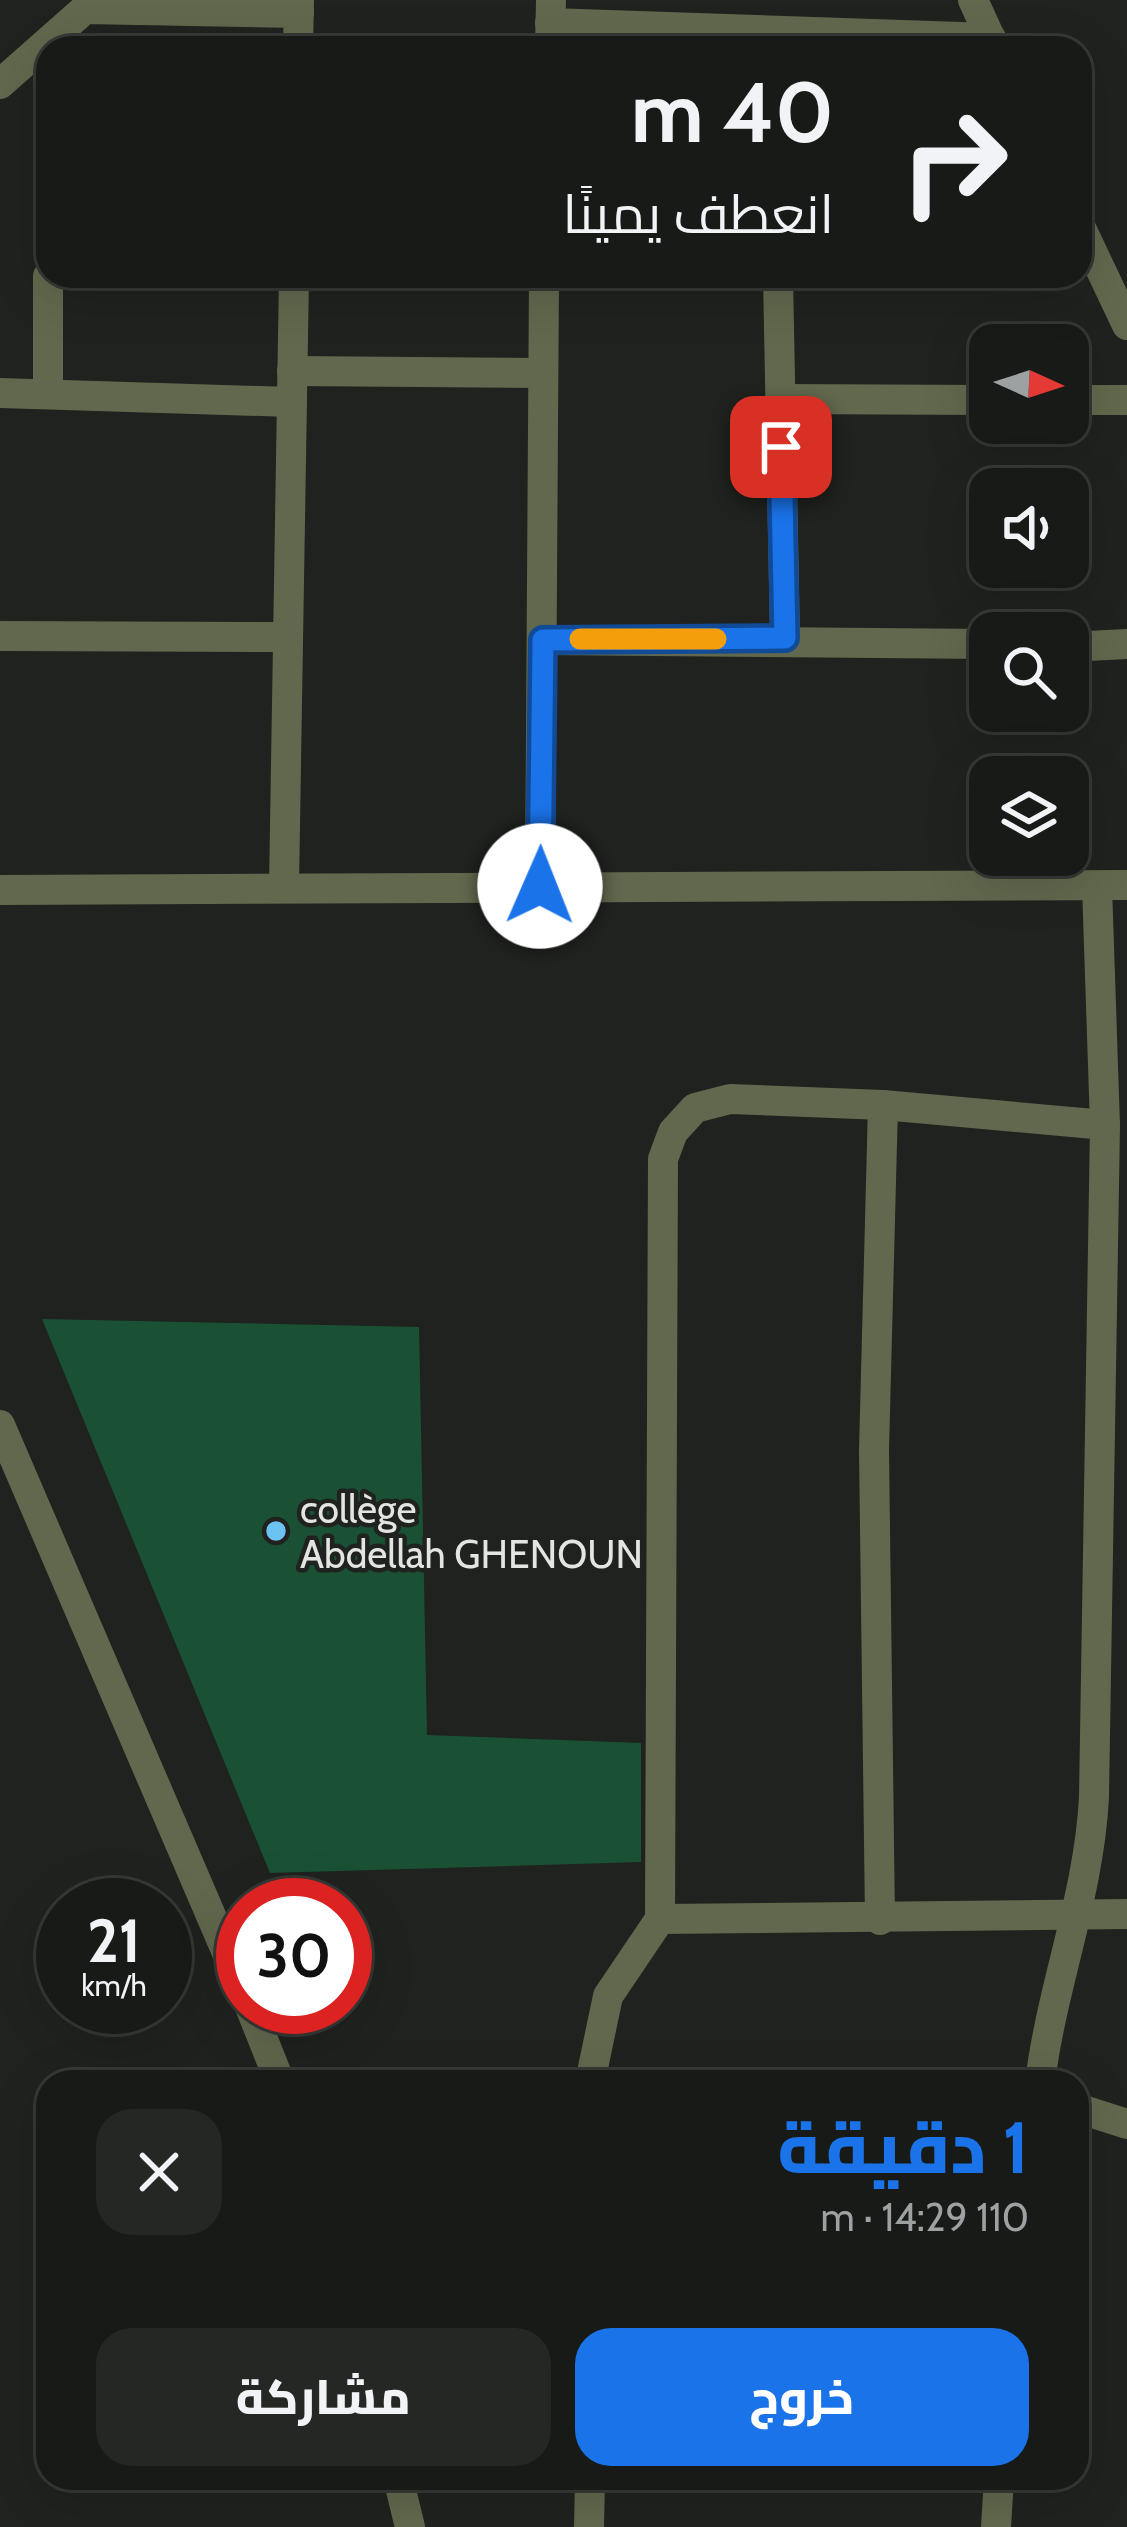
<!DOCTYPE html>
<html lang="ar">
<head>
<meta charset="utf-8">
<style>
  body { margin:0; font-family:Cabin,Cairo,sans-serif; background:#242723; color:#f1f3f6; direction:rtl; height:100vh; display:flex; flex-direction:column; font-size:45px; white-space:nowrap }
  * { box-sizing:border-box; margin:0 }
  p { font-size:39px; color:#9ea1a1 }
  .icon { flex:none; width:66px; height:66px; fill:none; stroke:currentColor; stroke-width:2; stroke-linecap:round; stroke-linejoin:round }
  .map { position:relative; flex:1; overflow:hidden; direction:ltr }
  .side { position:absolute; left:36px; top:2070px; width:1053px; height:420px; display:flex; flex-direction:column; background:#171a16; border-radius:36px; box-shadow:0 12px 48px #0002,0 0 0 3px #363835; direction:rtl }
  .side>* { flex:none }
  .hud { position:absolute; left:36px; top:36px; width:1056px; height:252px; border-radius:36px; box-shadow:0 12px 48px #0002,0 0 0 3px #363835; direction:rtl; background:#171a16; color:#f1f3f6; overflow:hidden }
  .needle { width:78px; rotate:93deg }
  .tools { position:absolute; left:969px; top:324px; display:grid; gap:24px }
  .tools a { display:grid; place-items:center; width:120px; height:120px; border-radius:24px; background:#171a16; box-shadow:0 12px 48px #0002,0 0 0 3px #363835; font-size:60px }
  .speed { position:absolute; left:36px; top:1878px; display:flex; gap:24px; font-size:60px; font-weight:700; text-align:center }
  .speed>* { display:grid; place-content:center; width:156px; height:156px; border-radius:50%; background:#171a16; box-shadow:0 12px 48px #0002,0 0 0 3px #363835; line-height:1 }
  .speed small { font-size:30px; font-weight:400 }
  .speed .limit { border:18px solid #d22; background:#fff; color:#111 }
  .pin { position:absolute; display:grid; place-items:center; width:102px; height:102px; color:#fff; margin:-51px; border-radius:24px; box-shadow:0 6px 18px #0006 }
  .me { position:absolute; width:132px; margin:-66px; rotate:1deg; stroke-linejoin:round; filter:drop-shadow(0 0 9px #0008) }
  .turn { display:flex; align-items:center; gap:42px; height:252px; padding:0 60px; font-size:54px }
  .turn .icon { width:156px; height:156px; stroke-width:2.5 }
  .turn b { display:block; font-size:84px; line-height:102px }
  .round { display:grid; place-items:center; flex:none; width:126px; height:126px; border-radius:36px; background:#242723 }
  .head { display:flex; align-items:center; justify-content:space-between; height:204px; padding:0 60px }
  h1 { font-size:72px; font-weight:800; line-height:90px; color:#1a73e8 }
  .cta { display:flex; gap:24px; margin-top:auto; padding:24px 60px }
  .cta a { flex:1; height:138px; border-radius:36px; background:#1a73e8; color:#fff; font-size:48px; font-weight:800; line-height:138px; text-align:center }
  .cta a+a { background:#242723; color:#f1f3f6 }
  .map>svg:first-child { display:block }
  .building { fill:#1a5135 }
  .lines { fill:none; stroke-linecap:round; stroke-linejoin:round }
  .minor { stroke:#61684d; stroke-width:30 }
  .route-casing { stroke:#114b97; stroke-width:30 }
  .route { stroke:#1a73e8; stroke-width:21 }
  .slow { stroke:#f59e0b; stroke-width:21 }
  .poi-dot { fill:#6cc3f2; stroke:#1f221e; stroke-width:4.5 }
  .labels { text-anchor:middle; stroke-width:9; stroke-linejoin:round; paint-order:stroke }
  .poi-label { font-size:39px; fill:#e3e5e2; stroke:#1f221e; text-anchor:start }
</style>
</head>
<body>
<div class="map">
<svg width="1127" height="2527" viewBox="0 0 1127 2527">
  <rect width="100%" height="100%" fill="#1f221e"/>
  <path class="building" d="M42 1319 419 1327 427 1735 641 1743V1862L270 1873Z"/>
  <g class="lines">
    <g class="minor">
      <path d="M973 0 995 48"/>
      <path d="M550 23 991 38"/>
      <path d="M298 48 299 0"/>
      <path d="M550 48 551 0"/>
      <path d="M0 84 85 9 299 13"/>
      <path d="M1080 226 1127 325"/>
      <path d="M778 276 785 638"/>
      <path d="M292 371 542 373"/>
      <path d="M0 393 291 402"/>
      <path d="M48 393V276"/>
      <path d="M780 399 990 400"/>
      <path d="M1068 400H1127"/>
      <path d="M0 636 287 637"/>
      <path d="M543 640 990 644"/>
      <path d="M1068 647 1127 644"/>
      <path d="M540 886 544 276"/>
      <path d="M284 887 294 276"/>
      <path d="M0 890 1127 885"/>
      <path d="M0 1425 243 1990"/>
      <path d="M660 1919 1127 1914"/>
      <path d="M880 1920 874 1450 883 1105"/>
      <path d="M250 2007 280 2082"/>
      <path d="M590 2082 608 1996 660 1919 663 1159 673 1132 695 1108 730 1099 883 1105 1105 1125"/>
      <path d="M1040 2082C1052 1985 1089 1896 1094 1797L1105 1125 1097 886"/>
      <path d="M1077 2108 1127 2124"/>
      <path d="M398 2478 410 2527"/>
      <path d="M589 2527 590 2478"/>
      <path d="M996 2527 999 2478"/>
    </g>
  </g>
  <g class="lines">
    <defs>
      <path id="route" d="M540 886 543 640 785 638 781 447"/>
    </defs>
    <use href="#route" class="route-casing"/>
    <use href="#route" class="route"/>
    <path class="slow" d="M580 639H716"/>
  </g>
  <circle class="poi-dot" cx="276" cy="1531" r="12"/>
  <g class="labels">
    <g class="poi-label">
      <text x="300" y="1523">collège<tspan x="300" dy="45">Abdellah GHENOUN</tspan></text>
    </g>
  </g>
</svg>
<div class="tools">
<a><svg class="needle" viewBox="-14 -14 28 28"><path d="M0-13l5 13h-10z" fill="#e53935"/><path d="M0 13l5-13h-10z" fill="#9ea1a1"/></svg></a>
<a><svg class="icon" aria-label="sound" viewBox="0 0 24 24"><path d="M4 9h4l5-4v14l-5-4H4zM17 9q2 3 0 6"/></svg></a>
<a><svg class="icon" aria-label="search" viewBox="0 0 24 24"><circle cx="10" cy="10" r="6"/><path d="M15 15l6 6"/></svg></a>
<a><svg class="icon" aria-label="layers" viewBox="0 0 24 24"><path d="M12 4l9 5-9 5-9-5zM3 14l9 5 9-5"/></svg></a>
</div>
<div class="speed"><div>21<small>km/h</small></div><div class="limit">30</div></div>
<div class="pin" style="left:781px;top:447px;background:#d93025"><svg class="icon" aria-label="arrive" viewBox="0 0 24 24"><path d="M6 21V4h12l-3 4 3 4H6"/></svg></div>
<svg class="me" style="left:540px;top:886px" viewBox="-20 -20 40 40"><circle r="19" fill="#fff"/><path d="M0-13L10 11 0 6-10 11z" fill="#1a73e8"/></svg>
<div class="hud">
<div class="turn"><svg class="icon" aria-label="right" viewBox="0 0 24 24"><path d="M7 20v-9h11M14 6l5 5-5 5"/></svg><div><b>40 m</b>انعطف يمينًا</div></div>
</div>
<section class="side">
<div class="head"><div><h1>1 دقيقة</h1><p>110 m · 14:29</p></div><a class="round"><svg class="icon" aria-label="close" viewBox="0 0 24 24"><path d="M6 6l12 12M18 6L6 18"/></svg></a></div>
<div class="cta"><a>خروج</a><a>مشاركة</a></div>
</section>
</div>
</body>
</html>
